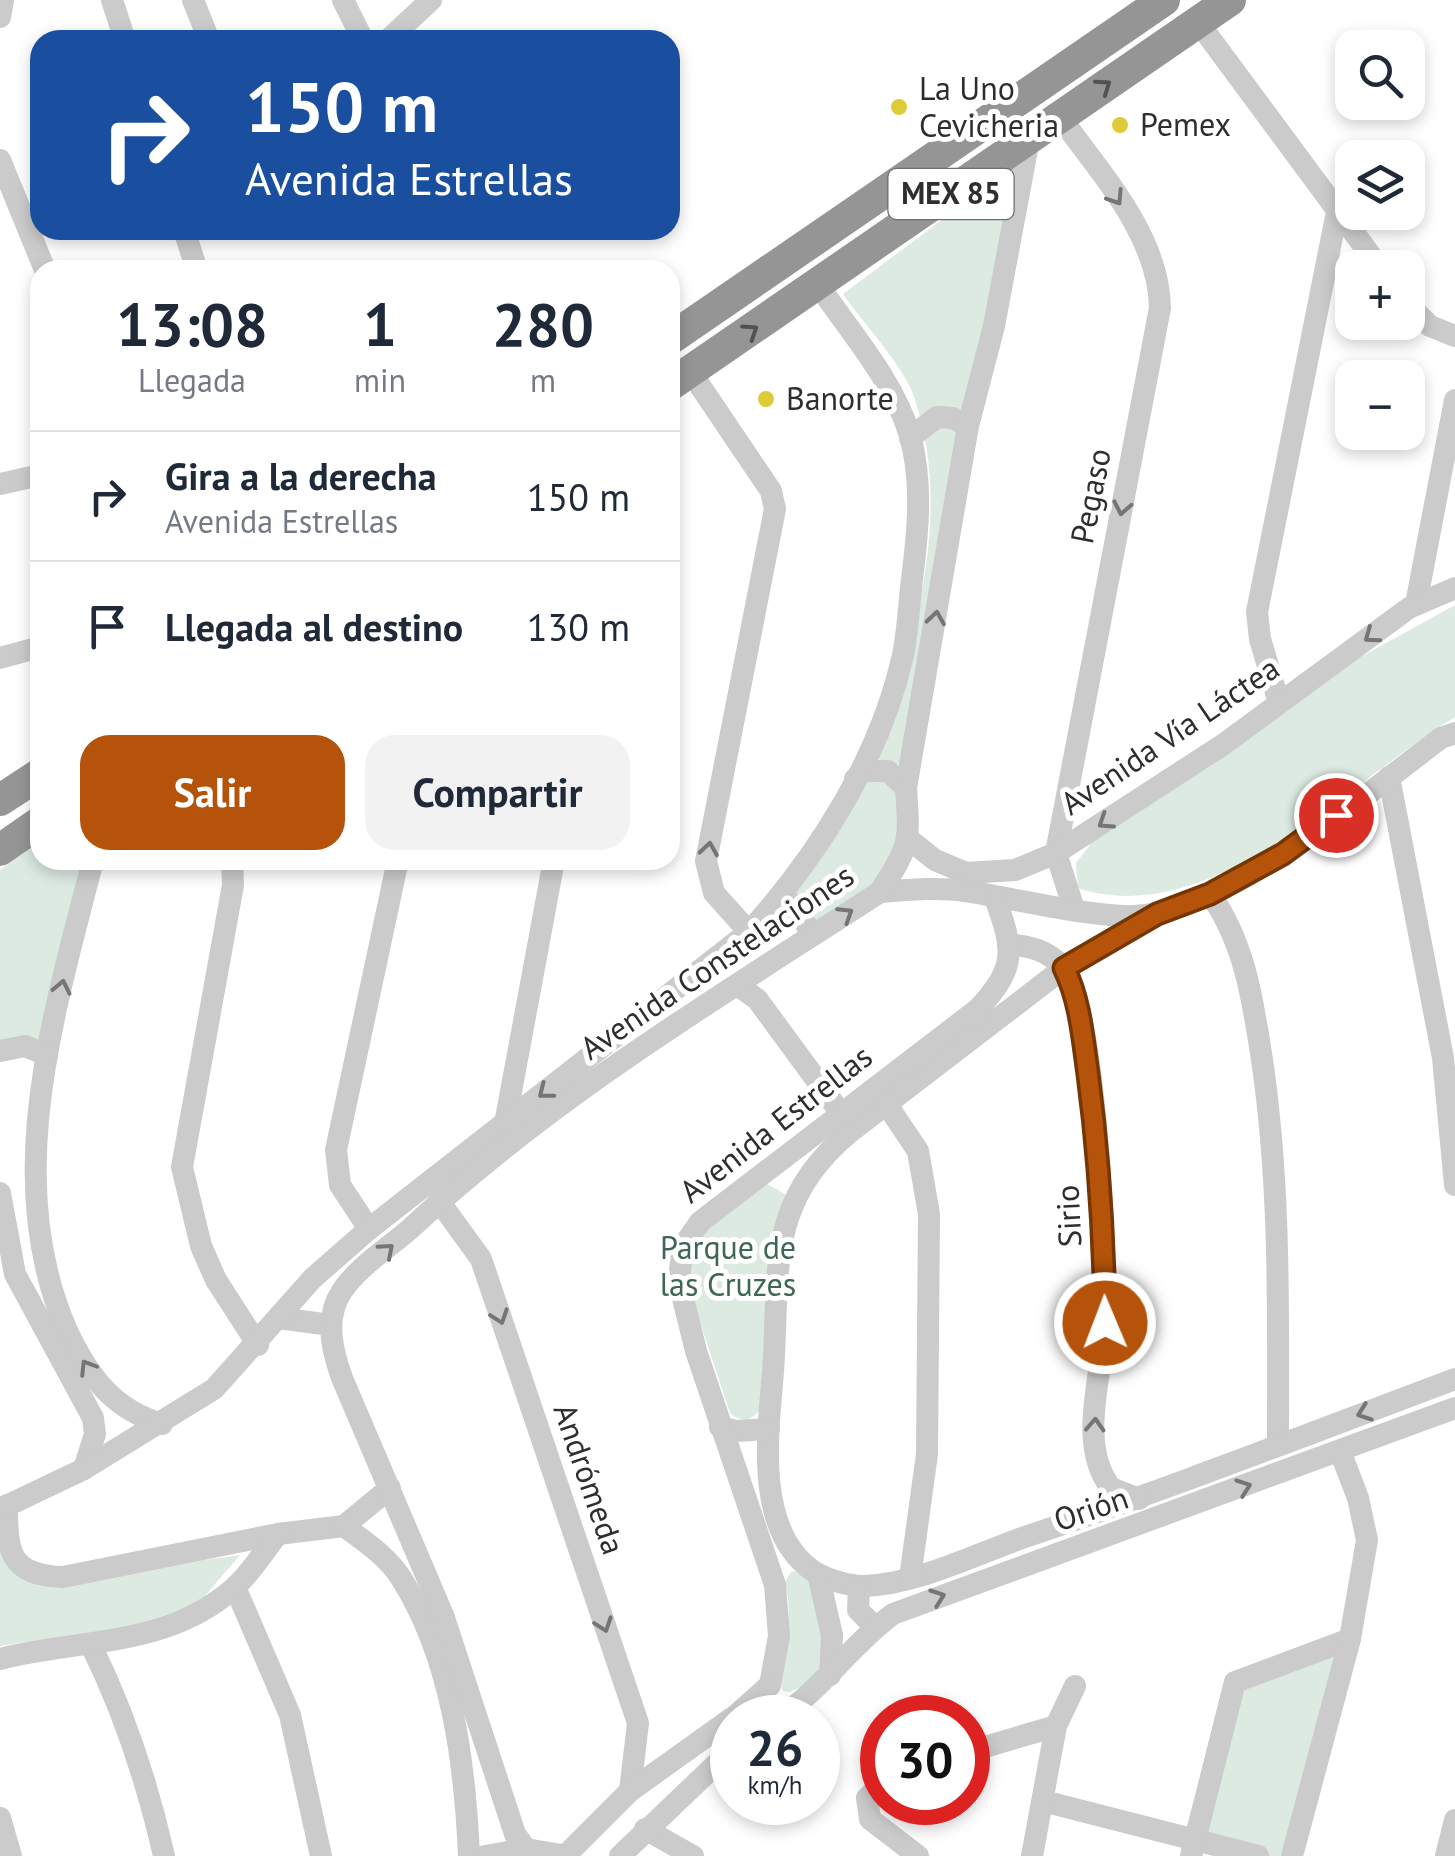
<!DOCTYPE html>
<html lang="es">
<head>
<meta charset="utf-8">
<style>
  body { margin:0; font-family:"PT Sans",sans-serif; background:#f2f2f3; color:#1f2937; height:100vh; display:flex; flex-direction:column; font-size:38px; white-space:nowrap }
  * { box-sizing:border-box; margin:0 }
  p { font-size:32px; color:#747a83 }
  .icon { flex:none; width:55px; height:55px; fill:none; stroke:currentColor; stroke-width:2; stroke-linecap:round; stroke-linejoin:round }
  .map { position:relative; flex:1; overflow:hidden }
  .details { position:absolute; left:30px; top:260px; width:650px; height:610px; display:flex; flex-direction:column; background:#fff; border-radius:30px; box-shadow:0 5px 15px #0003 }
  .details>* { flex:none }
  .banner { position:absolute; left:30px; top:30px; width:650px; height:210px; border-radius:30px; box-shadow:0 5px 15px #0003; background:#1a4fa0; color:#fff; overflow:hidden }
  .buttons { position:absolute; left:1335px; top:30px; display:grid; gap:20px }
  .buttons a { display:grid; place-items:center; width:90px; height:90px; border-radius:20px; background:#fff; box-shadow:0 5px 15px #0003; font-size:50px }
  .speed { position:absolute; left:710px; top:1695px; display:flex; gap:20px; font-size:50px; font-weight:700; text-align:center }
  .speed>* { display:grid; place-content:center; width:130px; height:130px; border-radius:50%; background:#fff; box-shadow:0 5px 15px #0003; line-height:1 }
  .speed small { font-size:25px; font-weight:400 }
  .speed .limit { border:15px solid #d22; background:#fff; color:#111 }
  .pin { position:absolute; display:grid; place-items:center; width:85px; height:85px; color:#fff; margin:-42px; border:5px solid #fff; border-radius:50%; box-shadow:0 2px 10px #0007 }
  .me { position:absolute; width:110px; margin:-55px; rotate:359deg; stroke-linejoin:round; filter:drop-shadow(0 0 8px #0008) }
  .turn { display:flex; align-items:center; gap:35px; height:210px; padding:0 50px; font-size:45px }
  .turn .icon { width:130px; height:130px; stroke-width:2.5 }
  .turn b { display:block; font-size:70px; line-height:85px }
  .eta { display:flex; justify-content:space-evenly; align-items:center; height:170px; text-align:center }
  .eta b { font-size:60px; font-weight:600; line-height:70px }
  .action { display:flex; gap:20px; margin-top:auto; padding:20px 50px }
  .action a { flex:1; height:115px; border-radius:30px; background:#b45309; color:#fff; font-size:40px; font-weight:600; line-height:115px; text-align:center }
  .action a+a { background:#f2f2f3; color:#1f2937 }
  ul { padding:0; list-style:none }
  li { display:flex; align-items:center; gap:30px; height:130px; padding:0 50px; border-top:2px solid #e0e1e3 }
  li div { flex:1 }
  li b { display:block; font-size:38px }
  li em { font-style:normal }
  .map>svg:first-child { display:block }
  .green { fill:#dceae2 }
  .lines { fill:none; stroke-linecap:round; stroke-linejoin:round }
  .minor { stroke:#cbcbcb; stroke-width:22 }
  .highway { stroke:#959595; stroke-width:32 }
  .oneway { stroke:#525252 }
  .oneway2 { stroke:#757575 }
  .route-casing { stroke:#753606; stroke-width:25 }
  .route { stroke:#b45309; stroke-width:18 }
  .poi-dot { fill:#ddcc38; stroke:#fff; stroke-width:4 }
  .labels { text-anchor:middle; stroke-width:10; stroke-linejoin:round; paint-order:stroke }
  .shield { fill:#fff; stroke:#6d6d6d; stroke-width:2.5 }
  .shield-label { font-size:30px; font-weight:bold; fill:#2e2e2e }
  .poi-label { font-size:32px; fill:#2e2e2e; stroke:#fff; text-anchor:start }
  .street-label { font-size:32px; fill:#2e2e2e; stroke:#fff }
  .park-label { font-size:32px; fill:#3d6752; stroke:#fff }
</style>
</head>
<body>
<div class="map">
<svg width="1455" height="1856" viewBox="0 0 1455 1856">
  <rect width="100%" height="100%" fill="#fff"/>
  <g class="green">
    <path d="M1019 162 899 765 878 759C911 639 956 518 913 394 902 364 862 322 843 294Z"/>
    <path d="M1455 605V717C1349 781 1212 932 1078 888L1076 863 1093 841 1339 669Z"/>
    <path d="M892 777 907 824 881 881 818 922H810L792 884 863 779Z"/>
    <path d="M40 841V860H81L39 1045 0 1047V870Z"/>
    <path d="M767 1184 785 1194 786 1203 762 1408C752 1420 743 1424 730 1413L685 1277 691 1240Z"/>
    <path d="M0 1513 1 1531 42 1582 240 1555 198 1604 171 1620 0 1646Z"/>
    <path d="M805 1570C820 1608 848 1673 789 1692L783 1691C772 1669 799 1619 784 1583L791 1572Z"/>
    <path d="M1350 1639 1292 1856H1258L1195 1839 1235 1682Z"/>
  </g>
  <g class="lines">
    <g class="minor">
      <path d="M112 0 125 40"/>
      <path d="M193 0 209 40"/>
      <path d="M343 0 363 40"/>
      <path d="M0 17 3 0"/>
      <path d="M1198 22 1380 268"/>
      <path d="M388 40 431 0"/>
      <path d="M1061 118C1101 174 1159 236 1160 308L1056 853 1074 909"/>
      <path d="M0 160 45 270"/>
      <path d="M184 230 197 270"/>
      <path d="M1408 304 1430 326 1455 336"/>
      <path d="M690 371 771 491 775 509 706 861 714 893 749 932"/>
      <path d="M910 438 937 417 953 418 968 426"/>
      <path d="M0 484 40 475"/>
      <path d="M1416 604 1455 400"/>
      <path d="M0 658 40 647"/>
      <path d="M1279 703 1260 639 1257 612 1337 212"/>
      <path d="M1389 777 1443 1058 1455 1185"/>
      <path d="M855 779 864 771H888L906 788"/>
      <path d="M910 840 935 860 966 873 1015 870 1056 853 1224 744 1409 608 1455 588"/>
      <path d="M93 860C54 1014 0 1182 68 1333 90 1378 113 1409 162 1424"/>
      <path d="M232 860 233 885 182 1167 201 1246 216 1280 258 1345"/>
      <path d="M880 892C908 890 937 887 965 891 1017 899 1071 913 1124 916 1218 921 1366 794 1441 738L1455 733"/>
      <path d="M783 893 813 934"/>
      <path d="M1210 894C1244 942 1252 996 1261 1053 1281 1184 1278 1313 1278 1445"/>
      <path d="M1157 914 1064 968 850 1132C765 1202 780 1271 773 1372 768 1433 754 1530 813 1571 825 1579 849 1586 863 1586 917 1584 972 1556 1022 1538 1168 1489 1311 1433 1455 1379"/>
      <path d="M1012 945C1032 946 1052 953 1065 970 1095 1011 1108 1267 1105 1325 1102 1375 1077 1445 1111 1488L1139 1499"/>
      <path d="M737 985 757 999 840 1112"/>
      <path d="M0 1051 25 1046 47 1055"/>
      <path d="M887 1105 918 1151 929 1214 927 1454 910 1578"/>
      <path d="M505 1124 554 860"/>
      <path d="M0 1193 15 1274 93 1418 95 1434 84 1469"/>
      <path d="M439 1201 481 1259 638 1723 630 1791"/>
      <path d="M369 1229 340 1185 336 1150 398 860"/>
      <path d="M278 1318 331 1325"/>
      <path d="M720 1427 736 1431 769 1429"/>
      <path d="M7 1505C7 1552 9 1575 63 1577L278 1534 344 1526 390 1488"/>
      <path d="M0 1509 84 1469 214 1389 313 1278 369 1229 749 932C819 854 880 758 903 655 908 630 909 604 912 579 918 532 923 482 910 436 894 381 851 333 819 286"/>
      <path d="M344 1526C365 1542 387 1556 401 1578 452 1658 465 1764 469 1856"/>
      <path d="M818 1574 832 1635 830 1675"/>
      <path d="M859 1586 858 1610 875 1627"/>
      <path d="M235 1587 290 1715 321 1856"/>
      <path d="M91 1645C125 1714 147 1781 164 1856"/>
      <path d="M0 1659C82 1638 166 1648 234 1588 251 1573 264 1551 278 1534"/>
      <path d="M770 1685 779 1636 775 1585 696 1351 679 1282 682 1248 700 1222 978 1009C1017 967 1014 950 995 898"/>
      <path d="M733 1718 770 1685"/>
      <path d="M779 1718C823 1688 851 1645 893 1614L1455 1408"/>
      <path d="M968 1752 1056 1726"/>
      <path d="M882 1784 867 1798 870 1819 918 1856"/>
      <path d="M1043 1801 1258 1856"/>
      <path d="M0 1818 11 1856"/>
      <path d="M645 1829 693 1856"/>
      <path d="M526 1849 515 1834 443 1615 342 1378C332 1350 324 1318 342 1291 358 1267 388 1248 410 1229 550 1098 720 996 880 892 910 844 910 844 906 788L968 426 994 326 1029 139"/>
      <path d="M566 1855 630 1791 732 1718"/>
      <path d="M485 1856 526 1849 567 1856"/>
      <path d="M620 1856 732 1749"/>
      <path d="M1032 1856 1056 1726 1075 1686"/>
      <path d="M1191 1856 1235 1682 1350 1639"/>
      <path d="M1292 1856 1350 1639 1367 1540 1358 1498 1340 1451"/>
      <path d="M1446 1856 1455 1820"/>
    </g>
    <g class="highway">
      <path d="M670 339 1164 0"/>
      <path d="M670 385 1230 0"/>
      <path d="M0 800 40 774"/>
      <path d="M0 850 40 822"/>
    </g>
  </g>
  <defs><path id="oneway-chevron" d="M-2-3.5L2.5 0L-2 3.5" fill="none" stroke-width="1.6" stroke-linecap="round" stroke-linejoin="round" transform="scale(2.5)"/></defs>
  <g class="oneway">
    <use href="#oneway-chevron" transform="translate(1104 86) rotate(-35)"/>
    <use href="#oneway-chevron" transform="translate(751 331) rotate(-33)"/>
  </g>
  <g class="oneway2">
    <use href="#oneway-chevron" transform="translate(1116 198) rotate(57)"/>
    <use href="#oneway-chevron" transform="translate(1122 508) rotate(101)"/>
    <use href="#oneway-chevron" transform="translate(936 618) rotate(-81)"/>
    <use href="#oneway-chevron" transform="translate(1371 636) rotate(144)"/>
    <use href="#oneway-chevron" transform="translate(1105 822) rotate(147)"/>
    <use href="#oneway-chevron" transform="translate(709 849) rotate(-81)"/>
    <use href="#oneway-chevron" transform="translate(846 914) rotate(-32)"/>
    <use href="#oneway-chevron" transform="translate(62 987) rotate(-78)"/>
    <use href="#oneway-chevron" transform="translate(545 1092) rotate(142)"/>
    <use href="#oneway-chevron" transform="translate(387 1250) rotate(-41)"/>
    <use href="#oneway-chevron" transform="translate(500 1317) rotate(71)"/>
    <use href="#oneway-chevron" transform="translate(87 1367) rotate(-122)"/>
    <use href="#oneway-chevron" transform="translate(1364 1413) rotate(160)"/>
    <use href="#oneway-chevron" transform="translate(1095 1425) rotate(-87)"/>
    <use href="#oneway-chevron" transform="translate(1244 1487) rotate(-20)"/>
    <use href="#oneway-chevron" transform="translate(938 1597) rotate(-20)"/>
    <use href="#oneway-chevron" transform="translate(604 1625) rotate(71)"/>
  </g>
  <g class="lines">
    <defs>
      <path id="route" d="M1105 1323C1104 1239 1099 1157 1088 1074 1083 1039 1080 1000 1064 968L1157 914 1210 894 1283 854 1336 815"/>
    </defs>
    <use href="#route" class="route-casing"/>
    <use href="#route" class="route"/>
  </g>
  <g class="poi-dot">
    <circle cx="899" cy="107" r="10"/>
    <circle cx="1120" cy="125" r="10"/>
    <circle cx="766" cy="399" r="10"/>
  </g>
  <g class="labels">
    <rect class="shield" x="888.5" y="169" width="125" height="50" rx="8"/>
    <g class="shield-label">
      <text x="951" y="204">MEX 85</text>
    </g>
    <g class="poi-label">
      <text x="919" y="100">La Uno<tspan x="919" dy="37">Cevicheria</tspan></text>
      <text x="1140" y="136">Pemex</text>
      <text x="786" y="410">Banorte</text>
    </g>
    <g class="street-label">
      <text transform="translate(1091 496) rotate(-79)" y="11">Pegaso</text>
      <text transform="translate(1170 736) rotate(-34)" y="11">Avenida Vía Láctea</text>
      <text transform="translate(717 962) rotate(-34)" y="11">Avenida Constelaciones</text>
      <text transform="translate(776 1124) rotate(-38)" y="11">Avenida Estrellas</text>
      <text transform="translate(1069 1216) rotate(-93)" y="11">Sirio</text>
      <text transform="translate(589 1479) rotate(71)" y="11">Andrómeda</text>
      <text transform="translate(1091 1509) rotate(-19)" y="11">Orión</text>
    </g>
    <g class="park-label">
      <text x="728" y="1259">Parque de<tspan x="728" dy="37">las Cruzes</tspan></text>
    </g>
  </g>
</svg>
<div class="buttons">
<a><svg class="icon" aria-label="search" viewBox="0 0 24 24"><circle cx="10" cy="10" r="6"/><path d="M15 15l6 6"/></svg></a>
<a><svg class="icon" aria-label="layers" viewBox="0 0 24 24"><path d="M12 4l9 5-9 5-9-5zM3 14l9 5 9-5"/></svg></a>
<a>+</a>
<a>−</a>
</div>
<div class="speed"><div>26<small>km/h</small></div><div class="limit">30</div></div>
<div class="pin" style="left:1336px;top:815px;background:#d93025"><svg class="icon" aria-label="arrive" viewBox="0 0 24 24"><path d="M6 21V4h12l-3 4 3 4H6"/></svg></div>
<svg class="me" style="left:1105px;top:1323px" viewBox="-20 -20 40 40"><circle r="17" fill="#b45309" stroke="#fff" stroke-width="3"/><path d="M0-11L8 9 0 5-8 9z" fill="#fff"/></svg>
<div class="banner">
<div class="turn"><svg class="icon" aria-label="right" viewBox="0 0 24 24"><path d="M7 20v-9h11M14 6l5 5-5 5"/></svg><div><b>150 m</b>Avenida Estrellas</div></div>
</div>
<section class="details">
<div class="eta">
<div><b>13:08</b><p>Llegada</p></div>
<div><b>1</b><p>min</p></div>
<div><b>280</b><p>m</p></div>
</div>
<ul>
<li><svg class="icon" aria-label="right" viewBox="0 0 24 24"><path d="M7 20v-9h11M14 6l5 5-5 5"/></svg><div><b>Gira a la derecha</b><p>Avenida Estrellas</p></div><em>150 m</em></li>
<li><svg class="icon" aria-label="arrive" viewBox="0 0 24 24"><path d="M6 21V4h12l-3 4 3 4H6"/></svg><div><b>Llegada al destino</b></div><em>130 m</em></li>
</ul>
<div class="action"><a>Salir</a><a>Compartir</a></div>
</section>
</div>
</body>
</html>
